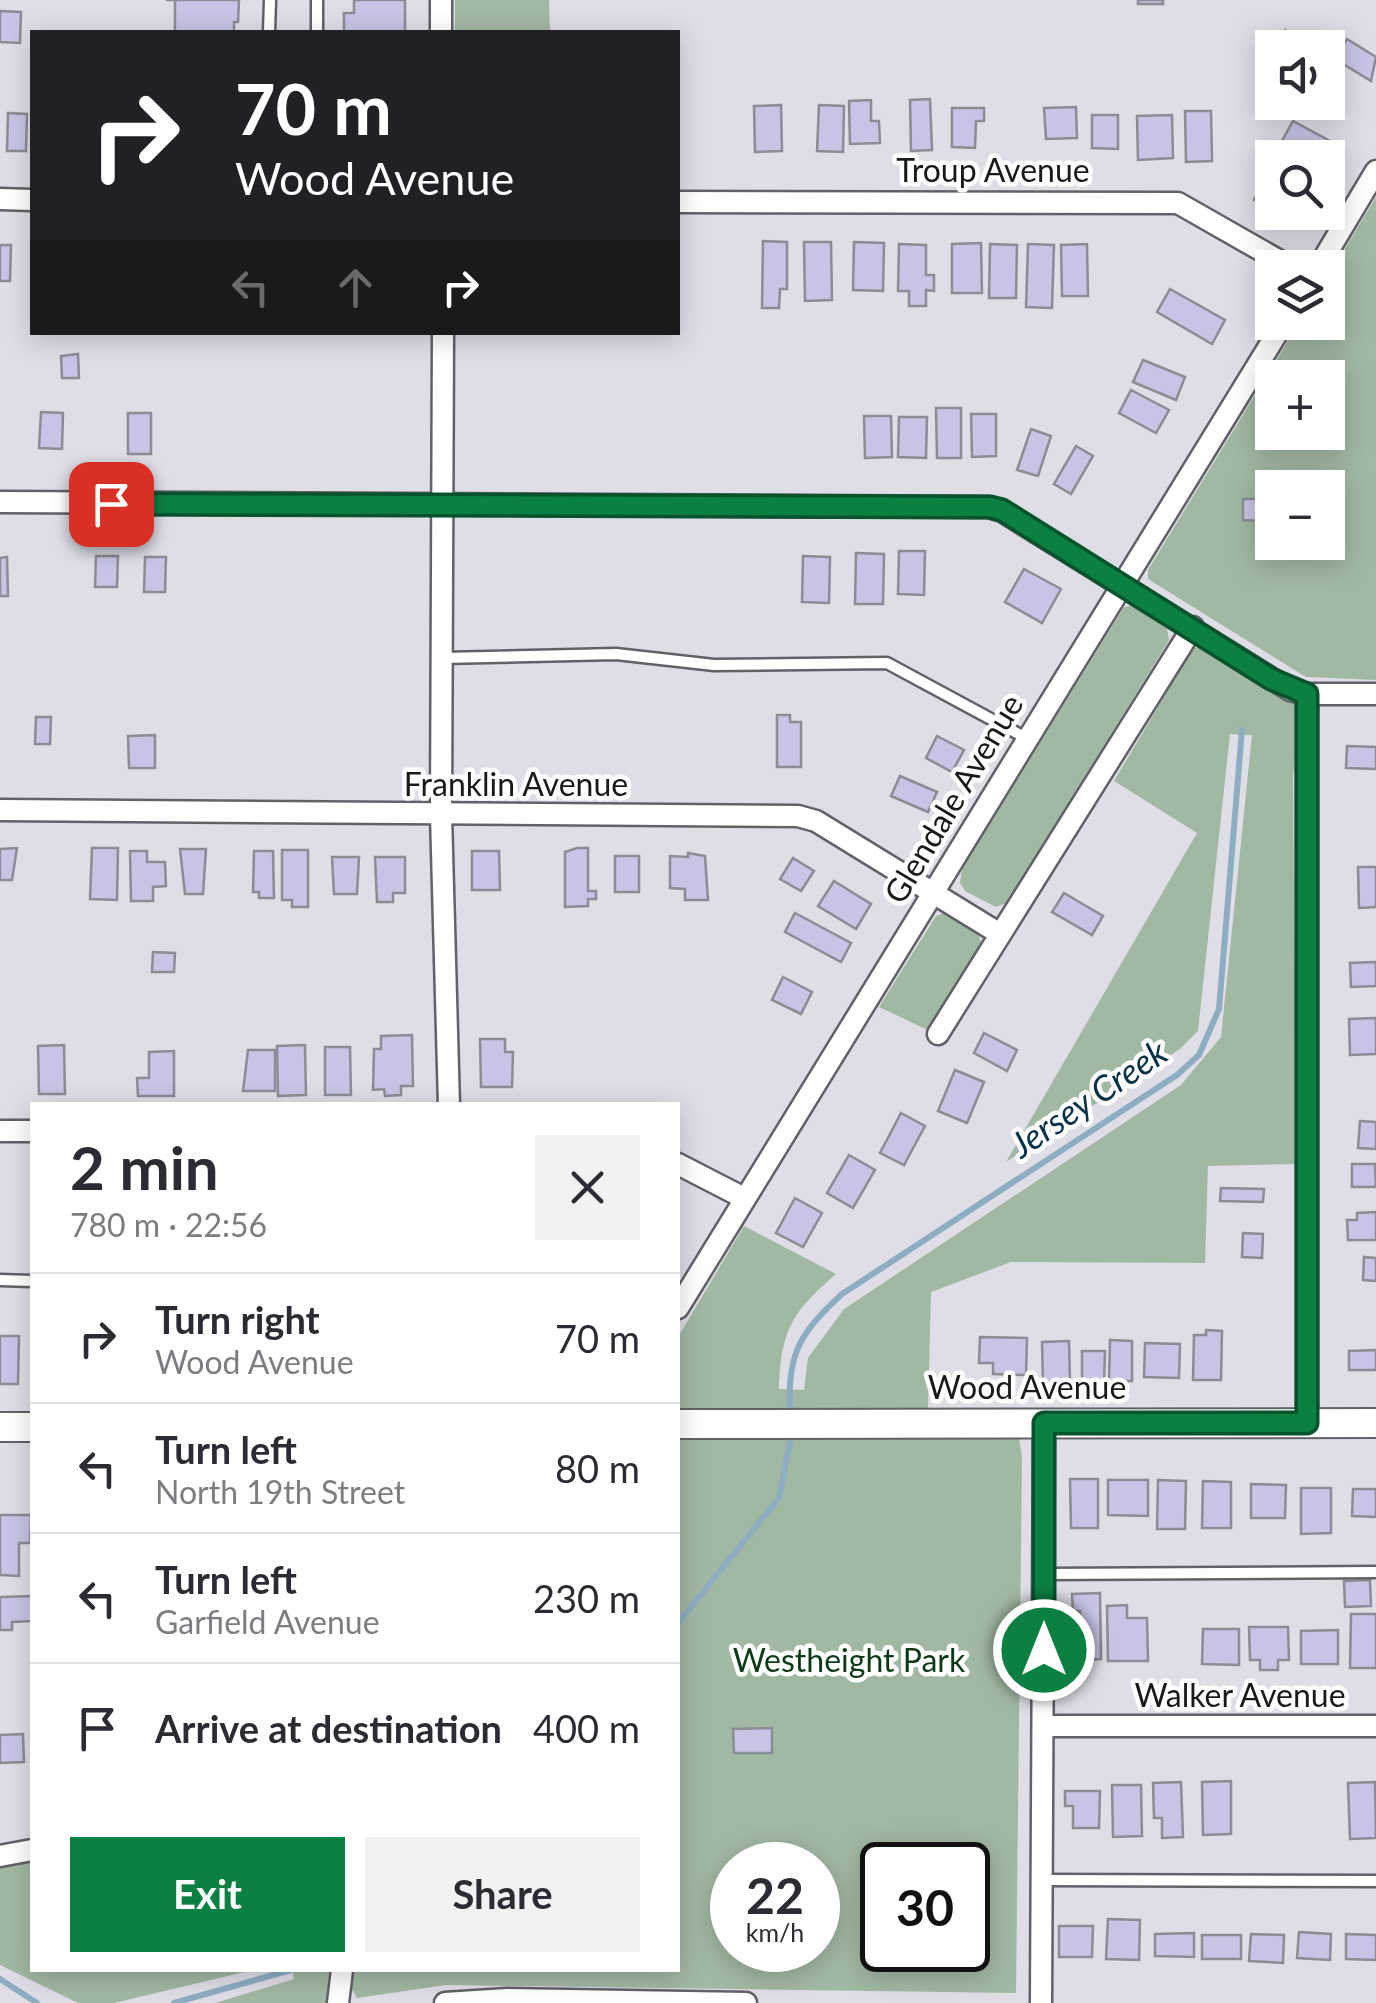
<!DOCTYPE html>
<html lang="en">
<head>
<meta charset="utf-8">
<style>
  body { margin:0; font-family:Lato,sans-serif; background:#f2f2f3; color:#2b2b33; height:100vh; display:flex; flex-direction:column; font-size:38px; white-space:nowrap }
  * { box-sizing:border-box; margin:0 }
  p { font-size:32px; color:#7c7c81 }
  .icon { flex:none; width:55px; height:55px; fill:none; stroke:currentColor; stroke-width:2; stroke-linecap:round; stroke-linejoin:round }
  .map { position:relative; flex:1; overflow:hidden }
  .details { position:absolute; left:30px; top:1102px; width:650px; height:870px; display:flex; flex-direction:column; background:#fff; border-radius:0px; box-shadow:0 5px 25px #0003 }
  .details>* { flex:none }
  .banner { position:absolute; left:30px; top:30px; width:650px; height:305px; border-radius:0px; box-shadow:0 5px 25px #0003; background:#202124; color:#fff; overflow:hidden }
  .fabs { position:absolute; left:1255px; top:30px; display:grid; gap:20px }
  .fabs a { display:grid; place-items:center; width:90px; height:90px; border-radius:0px; background:#fff; box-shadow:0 5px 25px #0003; font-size:50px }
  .speed { position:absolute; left:710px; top:1842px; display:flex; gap:20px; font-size:50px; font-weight:700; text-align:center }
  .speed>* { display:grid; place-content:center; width:130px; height:130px; border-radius:50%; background:#fff; box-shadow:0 5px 25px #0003; line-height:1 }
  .speed small { font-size:25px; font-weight:400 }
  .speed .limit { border:5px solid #111; border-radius:15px; background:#fff; color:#111 }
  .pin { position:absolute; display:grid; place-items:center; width:85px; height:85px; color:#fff; margin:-42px; border-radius:20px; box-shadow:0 5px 15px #0006 }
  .me { position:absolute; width:110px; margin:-55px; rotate:0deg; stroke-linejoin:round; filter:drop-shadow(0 0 8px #0008) }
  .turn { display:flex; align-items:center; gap:35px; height:210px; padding:0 40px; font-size:45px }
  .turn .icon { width:130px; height:130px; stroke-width:2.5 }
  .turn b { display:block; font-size:70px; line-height:85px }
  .lanes { display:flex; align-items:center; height:95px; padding:0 40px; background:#0003; justify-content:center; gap:50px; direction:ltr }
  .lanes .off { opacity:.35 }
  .round { display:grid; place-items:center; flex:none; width:105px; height:105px; border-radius:0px; background:#f2f2f3 }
  .overview { display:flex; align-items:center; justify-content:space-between; height:170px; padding:0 40px }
  h1 { font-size:60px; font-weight:700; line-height:75px }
  .primary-button { display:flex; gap:20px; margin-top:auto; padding:20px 40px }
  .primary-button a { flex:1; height:115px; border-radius:0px; background:#0b8043; color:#fff; font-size:40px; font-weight:700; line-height:115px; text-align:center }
  .primary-button a+a { background:#f2f2f3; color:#2b2b33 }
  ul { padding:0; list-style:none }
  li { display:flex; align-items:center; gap:30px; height:130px; padding:0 40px; border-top:2px solid #e1e1e2 }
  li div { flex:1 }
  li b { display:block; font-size:38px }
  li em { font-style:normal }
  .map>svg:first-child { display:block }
  .green { fill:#a1b8a2; fill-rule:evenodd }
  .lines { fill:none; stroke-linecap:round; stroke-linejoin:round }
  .stream { stroke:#8dadc3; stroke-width:6 }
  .building { fill:#c7c4e6; stroke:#8c8c94; stroke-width:2.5 }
  .service-casing { stroke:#616168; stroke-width:15 }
  .minor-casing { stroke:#616168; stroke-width:25 }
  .tertiary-casing { stroke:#616168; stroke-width:32 }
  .service { stroke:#fff; stroke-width:10 }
  .minor { stroke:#fff; stroke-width:20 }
  .tertiary { stroke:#fff; stroke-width:28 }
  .route-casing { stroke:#07532c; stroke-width:25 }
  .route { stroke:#0b8043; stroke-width:18 }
  .labels { text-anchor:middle; stroke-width:9; stroke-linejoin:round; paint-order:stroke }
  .street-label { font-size:32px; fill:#19191c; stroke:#fff }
  .park-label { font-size:32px; fill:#0c3916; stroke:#fff }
  .water-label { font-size:35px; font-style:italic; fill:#053148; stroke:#fff }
</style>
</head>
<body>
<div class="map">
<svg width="1376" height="2003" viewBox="0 0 1376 2003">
  <rect width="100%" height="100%" fill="#dfdee7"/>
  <g class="green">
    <path d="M455 0H549L550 32H455Z"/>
    <path d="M1376 197V680L1306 677 1148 579V570L1299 323 1328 322V277ZM1272 378H1328V432H1272ZM1272 488H1328V542H1272Z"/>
    <path d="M1134 605 1167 629 1169 640 1017 887 1007 903 996 907 965 891 960 883 962 869 1124 607Z"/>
    <path d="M1203 647 1293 700 1299 717 1293 777 1296 1164 1208 1166 1205 1263 1011 1262 931 1292 928 1411 678 1408V1337L744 1226 836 1274C792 1312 781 1330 779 1389L804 1390 808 1358 844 1309 1181 1085 1221 1037 1252 735 1230 734 1198 1031 1180 1049 1006 1162 1197 833 1114 781 1193 648Z"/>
    <path d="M947 912 977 931 981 942 932 1032 879 1007 936 916Z"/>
    <path d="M1013 1436 1019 1439 1022 1458 1016 1993 446 1985 357 1998 351 1988V1970H678V1437ZM732 1865H818V1950H732ZM882 1865H968V1950H882Z"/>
    <path d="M32 1861V1970H253L114 2003H78L0 1965V1867Z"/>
    <path d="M292 1970H333L328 2003H215L294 1979Z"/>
  </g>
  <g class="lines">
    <g class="stream">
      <path d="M790 1408C787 1352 802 1331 842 1294L1177 1075 1199 1055 1219 1009 1242 730"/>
      <path d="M678 1623 779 1498 790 1442"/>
      <path d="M0 1979 37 2003"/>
      <path d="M174 2003 291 1970"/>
    </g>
  </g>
  <g class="building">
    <path d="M166 0H239L238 22H234V32H175V0Z"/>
    <path d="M354 0H405V32H344V13H354Z"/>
    <rect x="1138" y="0" width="25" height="4"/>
    <path d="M0 11 21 12 20 43 0 42Z"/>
    <path d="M1285 30 1305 41 1301 48H1275Z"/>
    <path d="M1347 39 1376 57 1371 81 1335 59Z"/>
    <path d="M930 99 932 150 911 151 910 100Z"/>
    <path d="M871 100V121H879L880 143 850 144 849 101Z"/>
    <path d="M781 105 782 151 755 152 754 106Z"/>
    <path d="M819 105 844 106 843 152 817 151Z"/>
    <path d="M1076 107 1077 138 1046 139 1044 108Z"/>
    <path d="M952 108H984V121H976L975 148 952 147Z"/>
    <path d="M1185 111H1211L1212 161 1186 162Z"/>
    <path d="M8 113 27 114 26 151H7Z"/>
    <path d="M1092 115H1118V149L1092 148Z"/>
    <path d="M1172 115 1173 158 1138 160 1137 116Z"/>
    <path d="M1293 121 1330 141 1321 158H1303L1305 153 1282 141Z"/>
    <path d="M1270 168 1272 169V209L1254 200Z"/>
    <path d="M763 241 787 242V289H780L779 308H762Z"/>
    <path d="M804 242H831L832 300 805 301Z"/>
    <path d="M854 242 884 243 883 291 853 290Z"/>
    <path d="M981 243 982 293H952V244Z"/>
    <path d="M899 244 926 245V275H934V291L926 290V306H909V291H898Z"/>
    <path d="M990 244 1017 245 1016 298H989Z"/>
    <path d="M1028 244 1054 245 1052 308 1026 307Z"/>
    <path d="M1087 244 1088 296H1062L1061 245Z"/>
    <path d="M0 245H11L10 281H0Z"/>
    <path d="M1170 289 1225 320 1212 344 1157 312Z"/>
    <path d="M78 354 79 378H62L61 356Z"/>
    <path d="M1143 360 1185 377 1176 400 1133 382Z"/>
    <path d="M1131 390 1169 410 1156 433 1119 413Z"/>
    <path d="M936 408H961V458H937Z"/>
    <path d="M41 412 63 413 62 449 39 448Z"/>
    <rect x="128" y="413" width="23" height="41"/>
    <path d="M971 414H996V456L972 457Z"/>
    <path d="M864 416H891L892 457 865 458Z"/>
    <path d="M899 417H927L926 458 898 457Z"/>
    <path d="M1031 429 1051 436 1038 476 1017 470Z"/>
    <path d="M1076 446 1093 456 1071 494 1054 484Z"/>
    <path d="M1243 499H1265V521L1243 520Z"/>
    <path d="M899 551H925L924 595 898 594Z"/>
    <path d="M856 553 884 554 883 604H855Z"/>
    <path d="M96 556H118L117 587H95Z"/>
    <path d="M803 556 830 557 829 603 802 602Z"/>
    <path d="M7 557 8 596H0V558Z"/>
    <path d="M145 557H166L165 592H144Z"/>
    <path d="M1024 569 1061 589 1042 623 1005 602Z"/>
    <path d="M777 715H790V722H801V767H777Z"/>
    <path d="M36 717H51L50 744H35Z"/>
    <path d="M155 735V768H129L128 736Z"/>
    <path d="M937 736 964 750 952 772 926 758Z"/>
    <path d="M1347 746 1376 747V769L1346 768Z"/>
    <path d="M900 776 937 792 928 812 891 796Z"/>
    <path d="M17 848 12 880H0V849Z"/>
    <path d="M92 848H118L117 900 90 899Z"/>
    <path d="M577 848H588V891H596V899H588V906L565 907V852Z"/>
    <path d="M180 849H206L203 894H185Z"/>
    <path d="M282 850H308V907H292V900H282Z"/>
    <path d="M130 851H147V862H165L166 886 153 887V901H131Z"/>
    <path d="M254 851H273L274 898H259V892H253Z"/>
    <path d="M472 851H499L500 890H472Z"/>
    <path d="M688 853 705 856 708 900H685V889L670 888V856L688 857Z"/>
    <rect x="615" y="856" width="24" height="36"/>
    <path d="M332 857H359L357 894H334Z"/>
    <path d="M375 857H405V893H393V902H377Z"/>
    <path d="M793 858 814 871 801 891 780 879Z"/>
    <path d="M1358 867H1376V907L1359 908Z"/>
    <path d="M834 881 871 904 856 929 818 906Z"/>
    <path d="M1064 893 1103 916 1092 935 1052 912Z"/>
    <path d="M795 913 851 943 841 962 785 932Z"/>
    <path d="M153 952 175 953 174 972H152Z"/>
    <path d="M1376 962V986L1351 987 1350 963Z"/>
    <path d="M783 977 812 992 801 1014 772 1000Z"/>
    <path d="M1376 1018V1054L1350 1055 1349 1019Z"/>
    <path d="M984 1033 1017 1050 1007 1071 974 1053Z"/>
    <path d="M412 1035 413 1086H401V1095L385 1096 384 1089 373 1090 374 1049H381V1036Z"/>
    <path d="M480 1039H505V1052H513L512 1087H481Z"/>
    <path d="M64 1045 65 1094H39L38 1046Z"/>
    <path d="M305 1045 306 1095 278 1096 277 1046Z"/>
    <path d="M325 1047H350L351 1095H325Z"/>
    <path d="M248 1050H275V1091H243Z"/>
    <path d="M174 1051V1096H138L137 1078H149V1052Z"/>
    <path d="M955 1070 984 1082 967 1123 938 1111Z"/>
    <path d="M901 1113 925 1126 904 1165 880 1153Z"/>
    <path d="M1360 1121 1376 1122V1149L1358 1148Z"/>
    <path d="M849 1155 875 1170 853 1208 827 1193Z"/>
    <path d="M1352 1164H1375L1376 1187H1352Z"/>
    <path d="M1221 1188 1264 1189 1263 1202 1220 1201Z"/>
    <path d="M795 1198 822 1213 803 1247 776 1233Z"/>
    <path d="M1376 1212V1240H1348L1347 1220H1357V1213Z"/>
    <path d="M1243 1233 1263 1234 1262 1258 1242 1257Z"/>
    <path d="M1364 1257 1376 1258V1281L1363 1280Z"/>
    <path d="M1206 1330 1222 1331 1221 1380H1193L1194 1335H1206Z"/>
    <path d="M0 1336H19L18 1384H0Z"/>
    <path d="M980 1337 1027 1338 1026 1375 993 1374V1363H979Z"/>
    <path d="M1110 1340 1132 1341V1381H1109Z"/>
    <path d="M1069 1341 1070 1382H1043L1042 1342Z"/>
    <path d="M1145 1343 1180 1344 1179 1378 1144 1377Z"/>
    <path d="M1376 1350V1370H1349V1351Z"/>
    <path d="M1082 1351H1105L1104 1382H1082Z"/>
    <path d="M1070 1479H1098V1528H1071Z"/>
    <path d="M1108 1480H1148V1516L1108 1515Z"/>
    <path d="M1158 1480 1186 1481 1185 1529H1157Z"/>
    <path d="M1203 1481 1231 1482V1528H1202Z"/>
    <path d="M1251 1484 1286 1485 1285 1518H1251Z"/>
    <path d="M1301 1488H1331V1533L1301 1534Z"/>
    <path d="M1353 1489H1376V1517L1352 1516Z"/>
    <path d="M0 1515H31L30 1543H19V1576L0 1575Z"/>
    <path d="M1370 1580 1371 1606 1345 1607 1344 1581Z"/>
    <path d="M1100 1593 1101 1659 1085 1660V1667H1070V1624H1081L1080 1611H1073L1072 1594Z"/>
    <path d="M32 1596V1621L12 1622V1630H0V1597Z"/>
    <path d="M1127 1605V1618H1147L1148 1661H1108L1107 1606Z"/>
    <path d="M1351 1614H1376V1668H1350Z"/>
    <path d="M1249 1627H1288L1289 1660H1278V1670H1260V1660H1250Z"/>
    <path d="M1203 1629H1239V1665L1202 1664Z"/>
    <path d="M1338 1630V1664H1301V1631Z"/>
    <path d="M772 1728V1753H734L733 1729Z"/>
    <path d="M23 1734 24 1762 0 1763V1735Z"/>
    <path d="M1231 1781V1834L1203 1835 1202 1782Z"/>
    <path d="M1181 1782 1183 1837 1162 1838V1818H1154L1153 1783Z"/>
    <path d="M1375 1782 1376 1838 1350 1839 1348 1783Z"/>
    <path d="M1112 1785H1141L1142 1836 1113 1837Z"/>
    <path d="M1065 1791H1100L1099 1828H1073V1806H1065Z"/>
    <path d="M1108 1919 1140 1920 1139 1960 1106 1959Z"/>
    <path d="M1059 1926H1093L1092 1957H1059Z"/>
    <path d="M1299 1932 1331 1934 1330 1960 1297 1958Z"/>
    <path d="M1194 1933V1957L1155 1956V1934Z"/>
    <path d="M1251 1934 1284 1935 1283 1963 1249 1961Z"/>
    <path d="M1346 1934 1376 1935V1960L1346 1959Z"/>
    <rect x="1202" y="1935" width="39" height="24"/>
  </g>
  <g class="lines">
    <defs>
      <g id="service">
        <path d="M317 0V32"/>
        <path d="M269 32 270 0"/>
        <path d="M443 658 616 654 714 665 887 663 1026 738"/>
        <path d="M0 1280 32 1281"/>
        <path d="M1044 1574 1376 1572"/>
        <path d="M1042 1880 1376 1881"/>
      </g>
      <g id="minor">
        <path d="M441 0V32"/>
        <path d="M0 199 32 200"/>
        <path d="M678 202 1178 203 1292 268"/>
        <path d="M1318 268 1376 171"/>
        <path d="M443 332 441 815 449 1105"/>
        <path d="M0 502 989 507 1002 511 1290 690 1307 694H1376"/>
        <path d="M0 810 798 816 816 821 1000 934"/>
        <path d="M938 1034 1193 627"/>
        <path d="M0 1131H32"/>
        <path d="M678 1164 744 1198"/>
        <path d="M678 1308 1284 322"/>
        <path d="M1307 1423V694"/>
        <path d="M1043 1726H1376"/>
        <path d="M0 1856 32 1850"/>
        <path d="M338 2003 342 1970"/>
        <path d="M445 2003 507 1999 746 2003"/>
        <path d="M1041 2003 1044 1423"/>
      </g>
      <g id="tertiary">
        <path d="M678 1424 1376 1423"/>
        <path d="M0 1427H32"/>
      </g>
    </defs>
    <use href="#service" class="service-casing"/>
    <use href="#minor" class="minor-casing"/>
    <use href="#tertiary" class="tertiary-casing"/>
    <use href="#service" class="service"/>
    <use href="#minor" class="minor"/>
    <use href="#tertiary" class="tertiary"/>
  </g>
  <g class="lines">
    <defs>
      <path id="route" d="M111 504 990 507 1002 510 1271 679 1307 694V1423H1044V1650"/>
    </defs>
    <use href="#route" class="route-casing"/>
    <use href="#route" class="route"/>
  </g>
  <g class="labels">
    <g class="street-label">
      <text x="993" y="182">Troup Avenue</text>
      <text x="516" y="796">Franklin Avenue</text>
      <text transform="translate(954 799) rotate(-59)" y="11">Glendale Avenue</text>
      <text x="1027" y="1399">Wood Avenue</text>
      <text x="1240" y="1707">Walker Avenue</text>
    </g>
    <g class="park-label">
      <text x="849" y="1672">Westheight Park</text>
    </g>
    <g class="water-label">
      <text transform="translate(1089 1099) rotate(-34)" y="12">Jersey Creek</text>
    </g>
  </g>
</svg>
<div class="fabs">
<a><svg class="icon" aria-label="sound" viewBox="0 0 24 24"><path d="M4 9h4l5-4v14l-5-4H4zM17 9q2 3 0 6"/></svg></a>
<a><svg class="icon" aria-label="search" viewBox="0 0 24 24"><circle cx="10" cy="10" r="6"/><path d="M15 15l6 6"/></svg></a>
<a><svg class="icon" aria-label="layers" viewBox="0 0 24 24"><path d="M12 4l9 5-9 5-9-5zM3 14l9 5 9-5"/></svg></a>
<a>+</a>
<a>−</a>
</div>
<div class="speed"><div>22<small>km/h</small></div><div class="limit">30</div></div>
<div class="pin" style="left:111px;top:504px;background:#d93025"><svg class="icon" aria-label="arrive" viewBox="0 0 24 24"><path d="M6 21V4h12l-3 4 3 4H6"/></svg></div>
<svg class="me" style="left:1044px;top:1650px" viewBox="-20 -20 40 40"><circle r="17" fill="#0b8043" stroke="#fff" stroke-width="3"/><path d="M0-11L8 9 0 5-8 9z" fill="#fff"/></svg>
<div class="banner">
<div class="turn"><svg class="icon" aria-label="right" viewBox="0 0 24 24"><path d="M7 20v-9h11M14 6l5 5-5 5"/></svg><div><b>70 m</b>Wood Avenue</div></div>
<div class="lanes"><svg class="icon off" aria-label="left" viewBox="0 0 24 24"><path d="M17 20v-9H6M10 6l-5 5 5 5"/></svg><svg class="icon off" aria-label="ahead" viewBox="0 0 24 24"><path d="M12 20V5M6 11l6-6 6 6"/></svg><svg class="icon" aria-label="right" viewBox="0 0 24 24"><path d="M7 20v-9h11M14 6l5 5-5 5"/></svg></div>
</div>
<section class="details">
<div class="overview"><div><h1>2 min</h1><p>780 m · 22:56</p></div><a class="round"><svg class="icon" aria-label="close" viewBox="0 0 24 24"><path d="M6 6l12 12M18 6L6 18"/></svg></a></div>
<ul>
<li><svg class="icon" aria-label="right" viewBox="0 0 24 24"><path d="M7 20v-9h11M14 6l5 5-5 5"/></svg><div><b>Turn right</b><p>Wood Avenue</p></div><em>70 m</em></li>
<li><svg class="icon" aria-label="left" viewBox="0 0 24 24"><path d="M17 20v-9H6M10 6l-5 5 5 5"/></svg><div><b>Turn left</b><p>North 19th Street</p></div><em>80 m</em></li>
<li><svg class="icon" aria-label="left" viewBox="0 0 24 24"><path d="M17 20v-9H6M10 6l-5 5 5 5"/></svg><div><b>Turn left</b><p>Garfield Avenue</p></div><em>230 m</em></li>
<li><svg class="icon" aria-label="arrive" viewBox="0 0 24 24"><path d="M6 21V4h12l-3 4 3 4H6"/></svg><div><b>Arrive at destination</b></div><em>400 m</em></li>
</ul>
<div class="primary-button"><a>Exit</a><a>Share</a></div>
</section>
</div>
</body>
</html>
